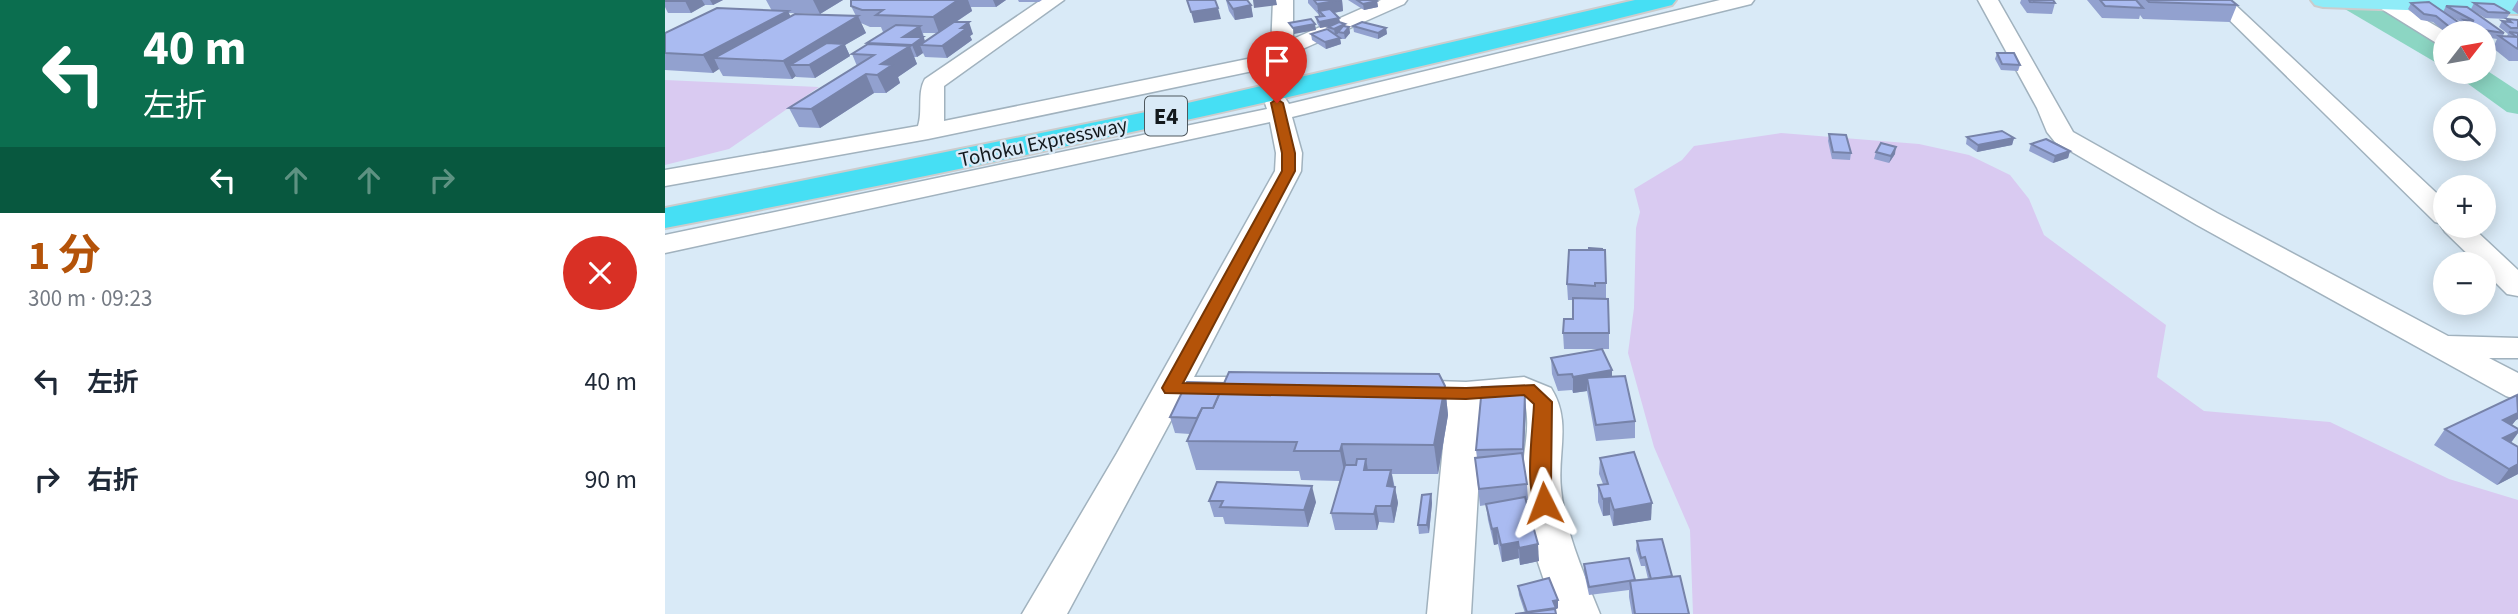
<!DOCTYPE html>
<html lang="ja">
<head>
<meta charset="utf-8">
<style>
  body { margin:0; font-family:"Source Sans 3","Noto Sans JP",sans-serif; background:#f2f2f3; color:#1f2937; height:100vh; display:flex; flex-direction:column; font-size:26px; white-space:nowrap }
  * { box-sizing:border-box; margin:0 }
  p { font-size:23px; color:#747a83 }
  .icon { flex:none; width:38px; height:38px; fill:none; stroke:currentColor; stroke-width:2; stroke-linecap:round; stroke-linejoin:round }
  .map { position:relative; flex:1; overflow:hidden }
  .details { display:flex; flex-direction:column; background:#fff; width:665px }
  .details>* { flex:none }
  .top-card { background:#0b6e4f; color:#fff; overflow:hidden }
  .needle { width:46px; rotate:59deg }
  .buttons { position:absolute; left:1768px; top:21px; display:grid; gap:14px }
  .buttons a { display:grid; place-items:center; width:63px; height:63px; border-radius:50%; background:#fff; box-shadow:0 4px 18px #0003; font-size:35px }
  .pin { position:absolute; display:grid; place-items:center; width:60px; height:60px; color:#fff; margin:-72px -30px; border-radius:50% 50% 50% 0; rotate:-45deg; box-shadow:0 0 7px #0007 }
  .pin .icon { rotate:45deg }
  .me { position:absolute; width:77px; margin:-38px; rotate:357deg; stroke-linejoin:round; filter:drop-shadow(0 0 5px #0008) }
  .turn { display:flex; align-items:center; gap:24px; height:147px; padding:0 28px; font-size:32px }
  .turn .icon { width:91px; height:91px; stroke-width:2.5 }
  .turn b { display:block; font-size:49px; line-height:60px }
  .lanes { display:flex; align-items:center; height:66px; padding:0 28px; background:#0003; justify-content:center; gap:35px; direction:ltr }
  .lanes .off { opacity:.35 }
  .round { display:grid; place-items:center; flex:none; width:74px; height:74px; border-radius:37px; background:#f2f2f3 }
  .summary { display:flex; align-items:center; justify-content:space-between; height:119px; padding:0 28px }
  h1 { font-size:42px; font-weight:700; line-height:52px; color:#b45309 }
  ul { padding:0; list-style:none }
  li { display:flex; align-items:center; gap:21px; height:98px; padding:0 28px }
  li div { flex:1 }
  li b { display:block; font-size:26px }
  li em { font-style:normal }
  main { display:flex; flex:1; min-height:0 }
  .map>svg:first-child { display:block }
  .green { fill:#d9caf1 }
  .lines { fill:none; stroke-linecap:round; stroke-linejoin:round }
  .river { fill:#8cd6c3; fill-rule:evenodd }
  .minor-tunnel { stroke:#bbcbd6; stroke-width:22; stroke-dasharray:22 11; stroke-linecap:butt }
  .minor-casing { stroke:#a1b2be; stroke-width:3 }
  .major-casing { stroke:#cbcccd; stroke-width:4 }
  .highway-casing { stroke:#cbcccd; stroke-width:4 }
  .minor { fill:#fff; fill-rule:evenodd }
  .major { fill:#90ecf8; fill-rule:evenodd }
  .highway { fill:#46dff4; fill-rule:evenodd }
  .wall { fill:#92a1cf; fill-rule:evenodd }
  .shaded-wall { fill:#7783a9 }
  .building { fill:#aabbf1; stroke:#7783a9; stroke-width:2 }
  .route { fill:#b45309; stroke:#753606; stroke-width:2 }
  .labels { text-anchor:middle; stroke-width:5; stroke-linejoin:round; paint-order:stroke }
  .far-street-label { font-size:21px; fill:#13191d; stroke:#d9eaf7 }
  .shield { fill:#d9eaf7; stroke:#4e585e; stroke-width:2 }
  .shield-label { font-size:23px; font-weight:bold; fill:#13191d }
</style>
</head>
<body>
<main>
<section class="details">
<div class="top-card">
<div class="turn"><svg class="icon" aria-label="left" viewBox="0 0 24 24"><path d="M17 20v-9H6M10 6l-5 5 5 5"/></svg><div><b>40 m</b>左折</div></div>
<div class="lanes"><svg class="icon" aria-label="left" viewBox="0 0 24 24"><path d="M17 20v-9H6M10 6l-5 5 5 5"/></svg><svg class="icon off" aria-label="ahead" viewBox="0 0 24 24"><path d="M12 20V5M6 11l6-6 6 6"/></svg><svg class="icon off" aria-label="ahead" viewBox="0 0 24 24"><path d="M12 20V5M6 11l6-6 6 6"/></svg><svg class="icon off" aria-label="right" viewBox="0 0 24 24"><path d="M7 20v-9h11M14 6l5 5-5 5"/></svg></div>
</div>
<div class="summary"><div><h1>1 分</h1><p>300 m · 09:23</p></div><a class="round" style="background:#d93025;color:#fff"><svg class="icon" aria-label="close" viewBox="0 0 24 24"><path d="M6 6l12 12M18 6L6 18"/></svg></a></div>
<ul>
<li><svg class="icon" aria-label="left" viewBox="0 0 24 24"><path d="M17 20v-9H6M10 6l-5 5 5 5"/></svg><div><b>左折</b></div><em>40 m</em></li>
<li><svg class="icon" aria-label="right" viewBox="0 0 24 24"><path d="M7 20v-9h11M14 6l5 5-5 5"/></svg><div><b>右折</b></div><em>90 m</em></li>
</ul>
</section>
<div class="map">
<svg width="1853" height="614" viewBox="0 0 1853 614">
  <rect width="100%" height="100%" fill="#d9eaf7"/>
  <g class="green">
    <path d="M0 80 154 87 64 149 0 165Z"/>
    <path d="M1116 133 1254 144 1304 155 1345 175 1364 199 1379 235 1501 325 1492 377 1539 411 1665 422 1784 479 1853 500V614H1028L1025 530 989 447 963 353 969 308 971 228 975 212 969 189 1017 160 1029 146Z"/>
  </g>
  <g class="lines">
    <g class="river">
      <path d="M1669 0H1701L1780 44V64L1770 62 1673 5Z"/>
      <path d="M1818 68 1853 91V114L1842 112 1795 78 1790 72H1818Z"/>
    </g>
    <path class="minor-tunnel" d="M602 73 612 103"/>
    <defs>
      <g id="minor">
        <path d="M376 0H399L279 86V121L602 55 606 50 608 0H628V39L716 0H742L739 4 624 55 617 65 263 139 0 186V170L253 126C258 112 252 92 260 79Z"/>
        <path d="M1055 0H1089L1086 4 627 117 637 153 636 171 529 377H560L572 381 577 389 572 397 560 401 517 400 402 614H357L452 453 610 171 611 153 605 122 0 253V235L602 109 600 103 604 98H620L624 104Z"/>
        <path d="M1313 0H1333L1408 132 1552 213 1783 336 1853 338V358H1824L1853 373V400L1841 396 1532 225 1390 142 1382 132 1372 108Z"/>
        <path d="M1544 0H1565L1780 201V226H1806L1853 270V296L1842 294 1818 270V264H1813L1780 232 1776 226 1777 224 1770 222Z"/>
        <path d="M1702 0H1726L1783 33H1780V46L1773 44Z"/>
        <path d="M859 377 886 388C907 421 892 453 896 489 900 532 919 574 935 614H891C877 574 860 532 857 489 855 460 867 432 860 403L855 401 818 404 806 614H762L782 405 738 404 726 400 721 392 726 384 738 380 801 382Z"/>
      </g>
      <path id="major" d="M1646 0H1853V14L1658 7 1650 5Z"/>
      <path id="highway" d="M970 0H1011L1007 5C673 89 338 163 0 228V208L501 108Z"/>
    </defs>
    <use href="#minor" class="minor-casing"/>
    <use href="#major" class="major-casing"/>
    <use href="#highway" class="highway-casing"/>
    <use href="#minor" class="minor"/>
    <use href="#major" class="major"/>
    <use href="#highway" class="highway"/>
  </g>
  <g class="wall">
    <path d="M0 0H58L48 5H40L26 13H3L0 7Z"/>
    <path d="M101 0H341L331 7H306L307 11 291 22 308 34 305 36 307 40 282 58 260 57 258 53 252 57H249L252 64 233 77 235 83 221 93H209L155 128 134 127 124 108 192 66 187 54 203 45 202 43 220 32H218L216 27H205L196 23 201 33 180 45 185 56 150 78 131 77V76L127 79 58 76 54 69 48 73 0 70V33L107 11ZM178 0H186V6L191 16H125L123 13 155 14ZM258 33H272L260 42Z"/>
    <path d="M353 0H377L374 2H354Z"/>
    <path d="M561 0 586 5 588 17 570 20 564 11Z"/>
    <path d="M643 0H677L678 11 669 13 674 18 675 22 681 26 684 27 685 33 680 39H675L676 44 661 49 647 40 646 34 663 30V27L666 26 655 28 652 23 651 17H655V16L643 3Z"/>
    <path d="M683 0H711L712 1 713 7 699 10Z"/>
    <path d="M1356 0H1388L1390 3 1387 14 1362 13 1355 3Z"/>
    <path d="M1422 0H1566L1572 5 1565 22 1478 19 1475 15 1474 19 1437 18Z"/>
    <path d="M1853 0V14L1847 10Z"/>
    <path d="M1746 3 1778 12 1781 6 1839 33 1838 36H1842L1843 34 1834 27 1837 21 1840 22 1842 19 1853 20V61H1844L1828 48 1832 39 1818 37V33H1781L1768 22 1756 20 1743 9ZM1779 13 1798 23 1796 25Z"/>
    <path d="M1809 3 1845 13 1841 19 1820 18 1806 9Z"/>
    <path d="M688 26 721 28 722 34 713 39 689 32Z"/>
    <path d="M1332 53 1355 65 1353 71 1336 70 1330 59Z"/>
    <path d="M1164 134 1186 153 1185 160 1167 159 1163 141Z"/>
    <path d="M1302 137 1349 138 1347 145 1312 152 1301 144Z"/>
    <path d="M1366 144 1405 151 1403 158 1388 163 1364 151Z"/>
    <path d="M1211 152 1230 154 1224 163 1209 159Z"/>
    <path d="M941 283V299L944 333V349H899L898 333 908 319V300H903L902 284Z"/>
    <path d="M886 358 947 377 970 421V438L931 441 922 391 908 393 907 390 893 391 887 374Z"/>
    <path d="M780 386 783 415 773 474H727L733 503 729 523 714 522 712 530H670L666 513 675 481 636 480 634 471 531 470 522 441 525 434 510 433 505 417Z"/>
    <path d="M857 386 861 409 858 464 862 484 863 500H861L874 561 855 565 854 558 837 562 833 544 829 545 823 520 821 505 815 506 810 458H812L811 450Z"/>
    <path d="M1853 396V419L1851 420 1847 425 1853 429V433L1846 443 1853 447V474L1832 485 1769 445 1780 429Z"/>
    <path d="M935 458 986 520 948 526 945 515 938 516 933 502V485L938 484 934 474Z"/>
    <path d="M766 494 767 503 764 533 754 534 753 525Z"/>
    <path d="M544 501 651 502 643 527 560 524 558 517H549Z"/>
    <path d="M972 541 1007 576 1024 614H967L964 597V590L924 595 919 572V564L970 580 983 579 980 566H976L971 550Z"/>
    <path d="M853 586 893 608 860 613 854 595Z"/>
  </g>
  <g class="shaded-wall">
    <path d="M23 0H37L40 5 26 13 20 1Z"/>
    <path d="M45 0H58L48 5Z"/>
    <path d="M148 0H178L155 14Z"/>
    <path d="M293 0H303L307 11 274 33 268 17Z"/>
    <path d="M328 0H341L331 7Z"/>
    <path d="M588 0H611L612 5 589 8Z"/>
    <path d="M677 0 678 11 658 15 654 11 655 16H654L652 4Z"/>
    <path d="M712 1 713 7 699 10 698 4Z"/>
    <path d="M586 5 588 17 570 20 568 9Z"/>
    <path d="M553 8 556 19 529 23 526 12Z"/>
    <path d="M123 11 131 28 49 58 54 69 48 73 38 55Z"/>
    <path d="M193 16 201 33 180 45 185 56 150 78 144 65H125L131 76 127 79 118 61Z"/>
    <path d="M674 18 675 24 655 28 654 22Z"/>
    <path d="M304 22 308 34 305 36 307 40 282 58 277 46 296 28Z"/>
    <path d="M650 24 651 30 629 34 628 28Z"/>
    <path d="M680 24 681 30 673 32V34L670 35 669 29Z"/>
    <path d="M255 26 261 45H255L258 53 252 57 247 45 238 37Z"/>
    <path d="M684 27 685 33 680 39 679 33Z"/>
    <path d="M721 28 722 34 713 39V33Z"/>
    <path d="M675 38 676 44 661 49 660 42Z"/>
    <path d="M245 46 252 64 233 77 235 83 221 93 212 75 216 64Z"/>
    <path d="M201 74 209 93 155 128 146 109Z"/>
    <path d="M1349 138 1347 145 1312 152 1313 145Z"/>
    <path d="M1231 147 1230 154 1224 163 1226 156Z"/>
    <path d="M1405 151 1403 158 1388 163 1390 156Z"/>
    <path d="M947 370V386L922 378V391L908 393V377Z"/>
    <path d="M780 386 783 415 773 474 769 445Z"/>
    <path d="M860 393 861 409 858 466V449Z"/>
    <path d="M1853 410V419L1851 420 1846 426 1838 420Z"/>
    <path d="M1853 431V433L1843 446 1838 438Z"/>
    <path d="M677 444 683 473 681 481 675 451Z"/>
    <path d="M701 459 704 476 699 470Z"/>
    <path d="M1853 464V474L1832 485 1844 469Z"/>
    <path d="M726 470 729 487 722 486Z"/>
    <path d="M647 486 651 502 643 527 639 510Z"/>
    <path d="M730 487 733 503 729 523 726 506Z"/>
    <path d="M766 494 767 503 764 533 762 525Z"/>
    <path d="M945 498V515L938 516V499Z"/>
    <path d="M987 503 986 520 948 526 949 510Z"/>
    <path d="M711 506 714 522 712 530 709 514Z"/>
    <path d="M832 528 833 544 829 545 827 529Z"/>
    <path d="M853 542 854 558 837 562 836 545Z"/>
    <path d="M873 544 874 561 855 565 854 548Z"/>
    <path d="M893 600V608L891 609V614H870L888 601Z"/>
  </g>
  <g class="building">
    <path d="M0 0H23L20 1H0Z"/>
    <path d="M186 0H293L268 17 211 15 218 10H197L186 6Z"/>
    <path d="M522 0H550L553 8 526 12Z"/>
    <path d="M562 0H582L586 5 568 9Z"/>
    <path d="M649 0H676L652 4Z"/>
    <path d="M692 0H711L712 1 698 4Z"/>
    <path d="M1364 0H1388L1390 3 1365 2Z"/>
    <path d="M1435 0H1471L1478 8 1440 6Z"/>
    <path d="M1482 0H1566L1572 5 1484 2Z"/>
    <path d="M1764 2 1809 33H1792L1771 16 1759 14 1746 3Z"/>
    <path d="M1809 3 1829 4 1845 13 1823 12Z"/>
    <path d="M1781 6 1802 7 1839 33 1812 29 1799 20 1809 21Z"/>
    <path d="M52 8 123 11 38 55 0 53V33Z"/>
    <path d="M665 9 674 18 654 22 651 17 659 16 654 11Z"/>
    <path d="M130 14 193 16 118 61 49 58Z"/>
    <path d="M646 19 650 24 628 28 624 23Z"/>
    <path d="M1842 19 1853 20V28H1846L1837 21 1846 22Z"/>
    <path d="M289 22H304L296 28H302L277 46 255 45Z"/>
    <path d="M674 22 680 24 669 29 663 27Z"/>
    <path d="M697 22 721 28 713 33 688 26Z"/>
    <path d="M231 25 255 26 238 37H258L247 45 202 43Z"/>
    <path d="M678 26 684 27 679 33 673 32Z"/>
    <path d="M662 29 675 38 660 42 646 34Z"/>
    <path d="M1844 32 1853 33V37H1852Z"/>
    <path d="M1834 36 1853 37V49L1851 48Z"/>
    <path d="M162 43 179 44 144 65H125Z"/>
    <path d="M203 44 245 46 216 64 227 65 212 75 201 74 146 109 124 108 209 55 187 54Z"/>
    <path d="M1332 53H1349L1355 65 1337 64Z"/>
    <path d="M1337 131 1349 138 1313 145 1302 137Z"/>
    <path d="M1164 134 1181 135 1186 153 1168 152Z"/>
    <path d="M1381 139 1405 151 1390 156 1366 144Z"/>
    <path d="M1216 143 1231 147 1226 156 1211 152Z"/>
    <path d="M924 248 937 249V250H924Z"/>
    <path d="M904 250H940L941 283H930V286L902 284Z"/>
    <path d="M908 298 943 299 944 333H898L899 319H908Z"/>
    <path d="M937 349 947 370 908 377 907 374 893 375 886 358Z"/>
    <path d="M564 372 774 374 780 386 769 445 677 444 675 451H629L632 442 522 441 537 408H548Z"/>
    <path d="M960 376 970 421 931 425 922 378Z"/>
    <path d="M522 382 559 383 548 408H537L532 418 505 417Z"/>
    <path d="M857 386 856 393H860L858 449 811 450 817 387Z"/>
    <path d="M1852 395 1853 413 1838 420 1853 429V431L1838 438 1853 447V464L1844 469 1780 429Z"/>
    <path d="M969 452 987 503 949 510 945 498 938 499 933 485 943 484 935 458Z"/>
    <path d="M857 453 862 484 814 489 810 458Z"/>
    <path d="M692 459H701L699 470H726L722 486 730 487 726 506H711L709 514 666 513 680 465H691Z"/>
    <path d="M552 482 647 486 639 510 555 507 558 501H544Z"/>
    <path d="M766 494 762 525H753L757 495Z"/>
    <path d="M860 497 873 544 854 548 853 542 836 545 832 528 827 529 821 504Z"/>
    <path d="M997 539 1007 576 986 579 980 557 976 558 972 541Z"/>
    <path d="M964 558 970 580 924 587 919 564Z"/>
    <path d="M1015 576 1024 614H970L965 581Z"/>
    <path d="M884 578 893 600 888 601 891 608 862 612 853 586Z"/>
    <path d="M890 609 891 614H850Z"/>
  </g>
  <path class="route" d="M612 99 618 103 630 153V171L518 383 801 388 869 385 887 402 886 486 889 503 886 509 879 511 872 509C859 486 868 431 869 404L859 395 801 399 500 393 497 388 617 171V153L606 103Z"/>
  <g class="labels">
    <g class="far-street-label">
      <text transform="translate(378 142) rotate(-12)" y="7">Tohoku Expressway</text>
    </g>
    <rect class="shield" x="480" y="96.5" width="42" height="39" rx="5"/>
    <g class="shield-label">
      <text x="501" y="124">E4</text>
    </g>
  </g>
</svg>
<div class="buttons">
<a><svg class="needle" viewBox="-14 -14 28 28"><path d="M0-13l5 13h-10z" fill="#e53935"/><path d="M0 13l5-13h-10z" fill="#747a83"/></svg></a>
<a><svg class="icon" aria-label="search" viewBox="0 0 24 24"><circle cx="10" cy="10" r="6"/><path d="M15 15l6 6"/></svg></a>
<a>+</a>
<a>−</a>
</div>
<div class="pin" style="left:612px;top:103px;background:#d93025"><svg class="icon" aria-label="arrive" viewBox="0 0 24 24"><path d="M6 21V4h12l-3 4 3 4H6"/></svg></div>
<svg class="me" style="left:879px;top:503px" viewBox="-20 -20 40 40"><path d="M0-17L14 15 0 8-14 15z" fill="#b45309" stroke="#fff" stroke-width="4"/></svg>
</div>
</main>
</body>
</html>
